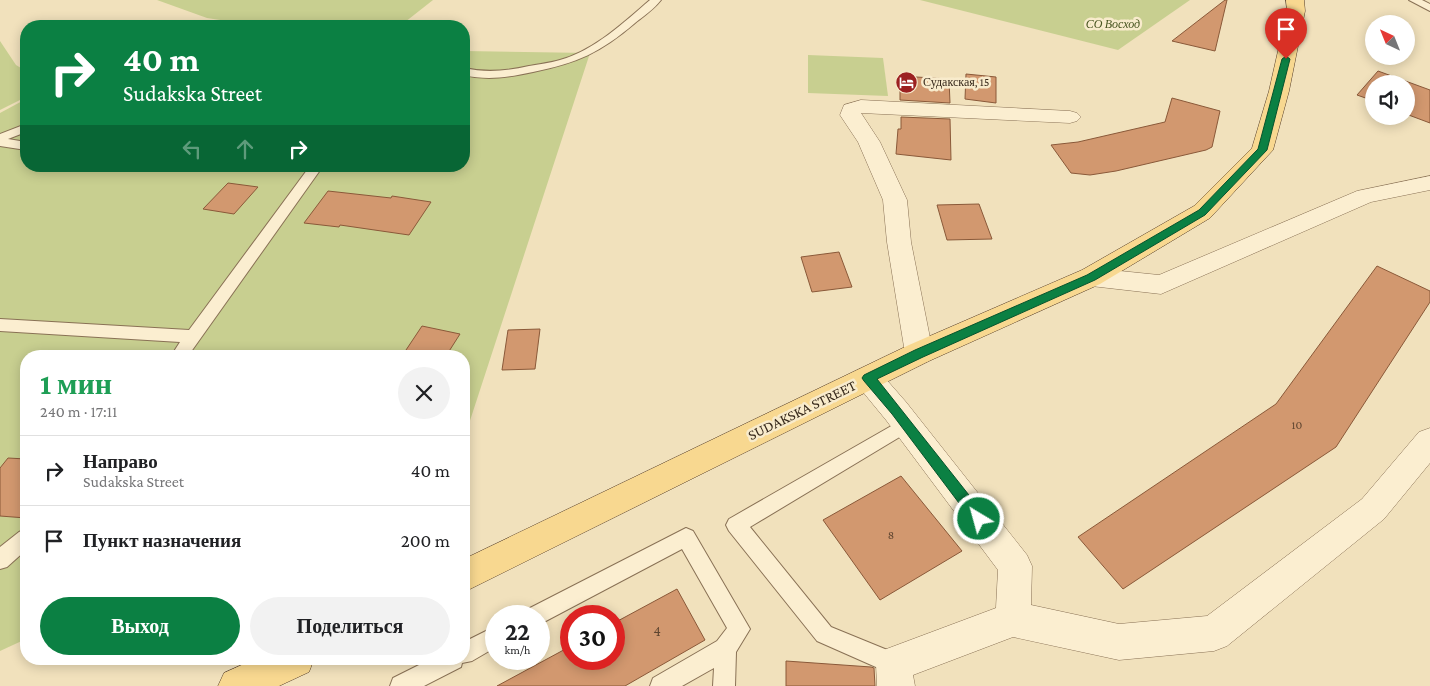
<!DOCTYPE html>
<html lang="ru">
<head>
<meta charset="utf-8">
<style>
  body { margin:0; font-family:"Crimson Pro",serif; background:#f2f2f2; color:#202124; height:100vh; display:flex; flex-direction:column; font-size:19px; white-space:nowrap }
  * { box-sizing:border-box; margin:0 }
  p { font-size:16px; color:#757577 }
  .icon { flex:none; width:28px; height:28px; fill:none; stroke:currentColor; stroke-width:2; stroke-linecap:round; stroke-linejoin:round }
  .map { position:relative; flex:1; overflow:hidden }
  .sheet { position:absolute; left:20px; top:350px; width:450px; height:315px; display:flex; flex-direction:column; background:#fff; border-radius:20px; box-shadow:0 2px 12px #0003 }
  .sheet>* { flex:none }
  .guide { position:absolute; left:20px; top:20px; width:450px; height:152px; border-radius:20px; box-shadow:0 2px 12px #0003; background:#0b8043; color:#fff; overflow:hidden }
  .needle { width:32px; rotate:317deg }
  .controls { position:absolute; left:1365px; top:15px; display:grid; gap:10px }
  .controls a { display:grid; place-items:center; width:50px; height:50px; border-radius:50%; background:#fff; box-shadow:0 2px 12px #0003; font-size:25px }
  .speed { position:absolute; left:485px; top:605px; display:flex; gap:10px; font-size:25px; font-weight:700; text-align:center }
  .speed>* { display:grid; place-content:center; width:65px; height:65px; border-radius:50%; background:#fff; box-shadow:0 2px 12px #0003; line-height:1 }
  .speed small { font-size:12px; font-weight:400 }
  .speed .limit { border:8px solid #d22; background:#fff; color:#111 }
  .pin { position:absolute; display:grid; place-items:center; width:42px; height:42px; color:#fff; margin:-51px -21px; border-radius:50% 50% 50% 0; rotate:-45deg; box-shadow:0 0 5px #0007 }
  .pin .icon { rotate:45deg }
  .me { position:absolute; width:55px; margin:-28px; rotate:323deg; stroke-linejoin:round; filter:drop-shadow(0 0 4px #0008) }
  .turn { display:flex; align-items:center; gap:18px; height:105px; padding:0 20px; font-size:22px }
  .turn .icon { width:65px; height:65px; stroke-width:2.5 }
  .turn b { display:block; font-size:35px; line-height:42px }
  .lanes { display:flex; align-items:center; height:48px; padding:0 20px; background:#0003; justify-content:center; gap:25px; direction:ltr }
  .lanes .off { opacity:.35 }
  .round { display:grid; place-items:center; flex:none; width:52px; height:52px; border-radius:26px; background:#f2f2f2 }
  .summary { display:flex; align-items:center; justify-content:space-between; height:85px; padding:0 20px }
  h1 { font-size:30px; font-weight:700; line-height:38px; color:#1e9e55 }
  .primary-button { display:flex; gap:10px; margin-top:auto; padding:10px 20px }
  .primary-button a { flex:1; height:58px; border-radius:30px; background:#0b8043; color:#fff; font-size:20px; font-weight:700; line-height:58px; text-align:center }
  .primary-button a+a { background:#f2f2f2; color:#202124 }
  ul { padding:0; list-style:none }
  li { display:flex; align-items:center; gap:15px; height:70px; padding:0 20px; border-top:1px solid #e0e0e0 }
  li div { flex:1 }
  li b { display:block; font-size:19px }
  li em { font-style:normal }
  .map>svg:first-child { display:block }
  .green { fill:#c8cf90 }
  .building { fill:#d2986f; stroke:#8a5939 }
  .lines { fill:none; stroke-linecap:round; stroke-linejoin:round }
  .lane-casing { stroke:#897155; stroke-width:2 }
  .street-casing { stroke:#897155; stroke-width:1 }
  .primary-casing { stroke:#563e2a; stroke-width:1 }
  .lane { fill:#fbeed0; fill-rule:evenodd }
  .street { fill:#fbeed0; fill-rule:evenodd }
  .primary { fill:#f8d890; fill-rule:evenodd }
  .route { fill:#0b8043; stroke:#07532c }
  .labels { text-anchor:middle; stroke-width:5; stroke-linejoin:round; paint-order:stroke }
  .far-park-label { font-size:12px; font-style:italic; fill:#485520; stroke:#f8ebcc }
  .far-poi-label { font-size:12px; fill:#37291b; stroke:#f8ebcc; text-anchor:start }
  .number-label { font-size:12px; fill:#5e4530 }
  .street-label { font-size:15px; fill:#37291b; stroke:#f8ebcc }
  .near-number-label { font-size:15px; fill:#5e4530 }
</style>
</head>
<body>
<div class="map">
<svg width="1430" height="686" viewBox="0 0 1430 686">
  <rect width="100%" height="100%" fill="#f1e1bc"/>
  <g class="green">
    <path d="M157 0H433L400 26H259L207 18Z"/>
    <path d="M920 0H1190L1118 50Z"/>
    <path d="M0 41 16 65 26 71V97L0 110Z"/>
    <path d="M464 51 590 53 464 439V356H26V639L0 651V113L26 99V166H464Z"/>
    <path d="M808 55 883 58 888 96 808 93Z"/>
  </g>
  <g class="building">
    <path d="M1225 0H1227L1215 51 1172 41Z"/>
    <path d="M1378 71 1430 90V123L1406 114V84H1374V101L1357 95Z"/>
    <path d="M966 74 996 77V103L965 99Z"/>
    <path d="M900 76 949 79 950 103 900 100Z"/>
    <path d="M1172 98 1220 111 1212 147 1206 150 1116 171 1090 175 1071 173 1051 145 1078 142 1165 122Z"/>
    <path d="M901 117 950 119 951 160 896 154 898 129H901Z"/>
    <path d="M228 183 258 187 234 214 203 209Z"/>
    <path d="M328 191 391 198 392 196 431 202 409 235 340 225 339 227 304 223Z"/>
    <path d="M979 204 992 239 947 240 937 205Z"/>
    <path d="M839 252 852 287 812 292 801 257Z"/>
    <path d="M1377 266 1430 291V302L1336 447 1123 589 1078 537 1276 404Z"/>
    <path d="M422 326 460 334 446 356H402Z"/>
    <path d="M540 329 535 369 502 370 508 330Z"/>
    <path d="M8 458 26 459V518L0 516V468Z"/>
    <path d="M901 476 962 551 880 600 823 520Z"/>
    <path d="M677 589 705 640 625 686H497L571 646V659H614V623Z"/>
    <path d="M786 661 871 667 874 668 875 686H786Z"/>
  </g>
  <g class="lines">
    <defs>
      <g id="lane">
        <path d="M650 0H661C654 9 644 16 635 23 600 53 577 63 533 72 509 77 488 81 464 75V68C486 73 507 71 529 66 539 64 550 63 560 60 595 50 623 23 650 0Z"/>
        <path d="M1409 0H1422L1430 4V11Z"/>
        <path d="M26 124V132L8 139 26 142V150L0 146V134Z"/>
        <path d="M310 166H323L188 356H171L180 342 0 331V319L189 330Z"/>
        <path d="M907 417 913 419 916 424 913 429 750 527 831 627 902 656 905 664 902 672 894 675 817 641 729 531 726 525 729 519Z"/>
        <path d="M686 528 693 531 750 629 736 652 735 686H713L714 668 682 686H650L653 678 717 641 727 628 682 549 542 623 539 625V616H525L528 609Z"/>
        <path d="M26 529V550L7 567 0 569V547L19 532Z"/>
        <path d="M496 626V647L472 661 462 663 461 667 424 686H390L393 678 431 659H464V642Z"/>
      </g>
      <g id="street">
        <path d="M861 100 1070 111 1077 113 1081 117 1077 121 1070 123 861 113 880 142 907 200 911 242 933 353 929 361 919 364 909 361 905 353 887 242 883 200 858 142 840 115 844 105Z"/>
        <path d="M1430 176V190L1371 202 1161 294 1091 286 1082 284 1078 277 1082 270 1091 268 1159 275 1357 191Z"/>
        <path d="M868 367 878 370 906 402 1027 555 1032 566 1031 605 1119 624 1207 616 1362 499 1419 432 1430 428V463L1384 519 1227 646 1214 651 1119 660 1013 637 913 675 915 686H877L876 664 881 651 996 608 998 570 886 420 858 386 854 378 858 370Z"/>
      </g>
      <g id="primary">
        <path d="M1286 0H1304L1305 11 1289 91 1273 150 1210 218 1100 284 929 361 464 592V559L909 345 1082 270 1194 206 1252 148 1269 91 1287 11Z"/>
        <path d="M255 659H314L309 672 279 686H218L224 673Z"/>
      </g>
    </defs>
    <use href="#lane" class="lane-casing"/>
    <use href="#street" class="street-casing"/>
    <use href="#primary" class="primary-casing"/>
    <use href="#lane" class="lane"/>
    <use href="#street" class="street"/>
    <use href="#primary" class="primary"/>
  </g>
  <path class="route" d="M1286 56 1290 59 1267 150 1205 215 1095 280 923 357 877 379 984 514 986 519 984 523 979 525 974 523 892 414 864 381 862 378 864 375 915 350 1087 275 1199 210 1258 149 1282 59Z"/>
  <defs>
    <symbol id="hotel-disc" viewBox="-11 -11 22 22"><circle r="9.5" fill="#9c2021" stroke="#f8ebcc"/><path d="M-6-4.5h1.5V1H6V5H4.5V3h-9V5H-6ZM-4 0a1.8 1.8 0 1 1 3.6 0ZM.5 0V-2.5h3Q6-2.5 6 0Z" fill="#fff"/></symbol>
  </defs>
  <g fill-rule="evenodd">
    <use href="#hotel-disc" x="894" y="70" width="25" height="25"/>
  </g>
  <g class="labels">
    <g class="far-park-label">
      <text x="1113" y="28">СО Восход</text>
    </g>
    <g class="far-poi-label">
      <text x="923" y="86">Судакская, 15</text>
    </g>
    <g class="number-label">
      <text x="1297" y="429">10</text>
      <text x="891" y="539">8</text>
    </g>
    <g class="street-label">
      <text transform="translate(802 410) rotate(-26)" y="5">SUDAKSKA STREET</text>
    </g>
    <g class="near-number-label">
      <text x="657" y="636">4</text>
    </g>
  </g>
</svg>
<div class="controls">
<a><svg class="needle" viewBox="-14 -14 28 28"><path d="M0-13l5 13h-10z" fill="#e53935"/><path d="M0 13l5-13h-10z" fill="#757577"/></svg></a>
<a><svg class="icon" aria-label="sound" viewBox="0 0 24 24"><path d="M4 9h4l5-4v14l-5-4H4zM17 9q2 3 0 6"/></svg></a>
</div>
<div class="speed"><div>22<small>km/h</small></div><div class="limit">30</div></div>
<div class="pin" style="left:1286px;top:59px;background:#d93025"><svg class="icon" aria-label="arrive" viewBox="0 0 24 24"><path d="M6 21V4h12l-3 4 3 4H6"/></svg></div>
<svg class="me" style="left:979px;top:519px" viewBox="-20 -20 40 40"><circle r="17" fill="#0b8043" stroke="#fff" stroke-width="3"/><path d="M0-11L8 9 0 5-8 9z" fill="#fff"/></svg>
<div class="guide">
<div class="turn"><svg class="icon" aria-label="right" viewBox="0 0 24 24"><path d="M7 20v-9h11M14 6l5 5-5 5"/></svg><div><b>40 m</b>Sudakska Street</div></div>
<div class="lanes"><svg class="icon off" aria-label="left" viewBox="0 0 24 24"><path d="M17 20v-9H6M10 6l-5 5 5 5"/></svg><svg class="icon off" aria-label="ahead" viewBox="0 0 24 24"><path d="M12 20V5M6 11l6-6 6 6"/></svg><svg class="icon" aria-label="right" viewBox="0 0 24 24"><path d="M7 20v-9h11M14 6l5 5-5 5"/></svg></div>
</div>
<section class="sheet">
<div class="summary"><div><h1>1 мин</h1><p>240 m · 17:11</p></div><a class="round"><svg class="icon" aria-label="close" viewBox="0 0 24 24"><path d="M6 6l12 12M18 6L6 18"/></svg></a></div>
<ul>
<li><svg class="icon" aria-label="right" viewBox="0 0 24 24"><path d="M7 20v-9h11M14 6l5 5-5 5"/></svg><div><b>Направо</b><p>Sudakska Street</p></div><em>40 m</em></li>
<li><svg class="icon" aria-label="arrive" viewBox="0 0 24 24"><path d="M6 21V4h12l-3 4 3 4H6"/></svg><div><b>Пункт назначения</b></div><em>200 m</em></li>
</ul>
<div class="primary-button"><a>Выход</a><a>Поделиться</a></div>
</section>
</div>
</body>
</html>
